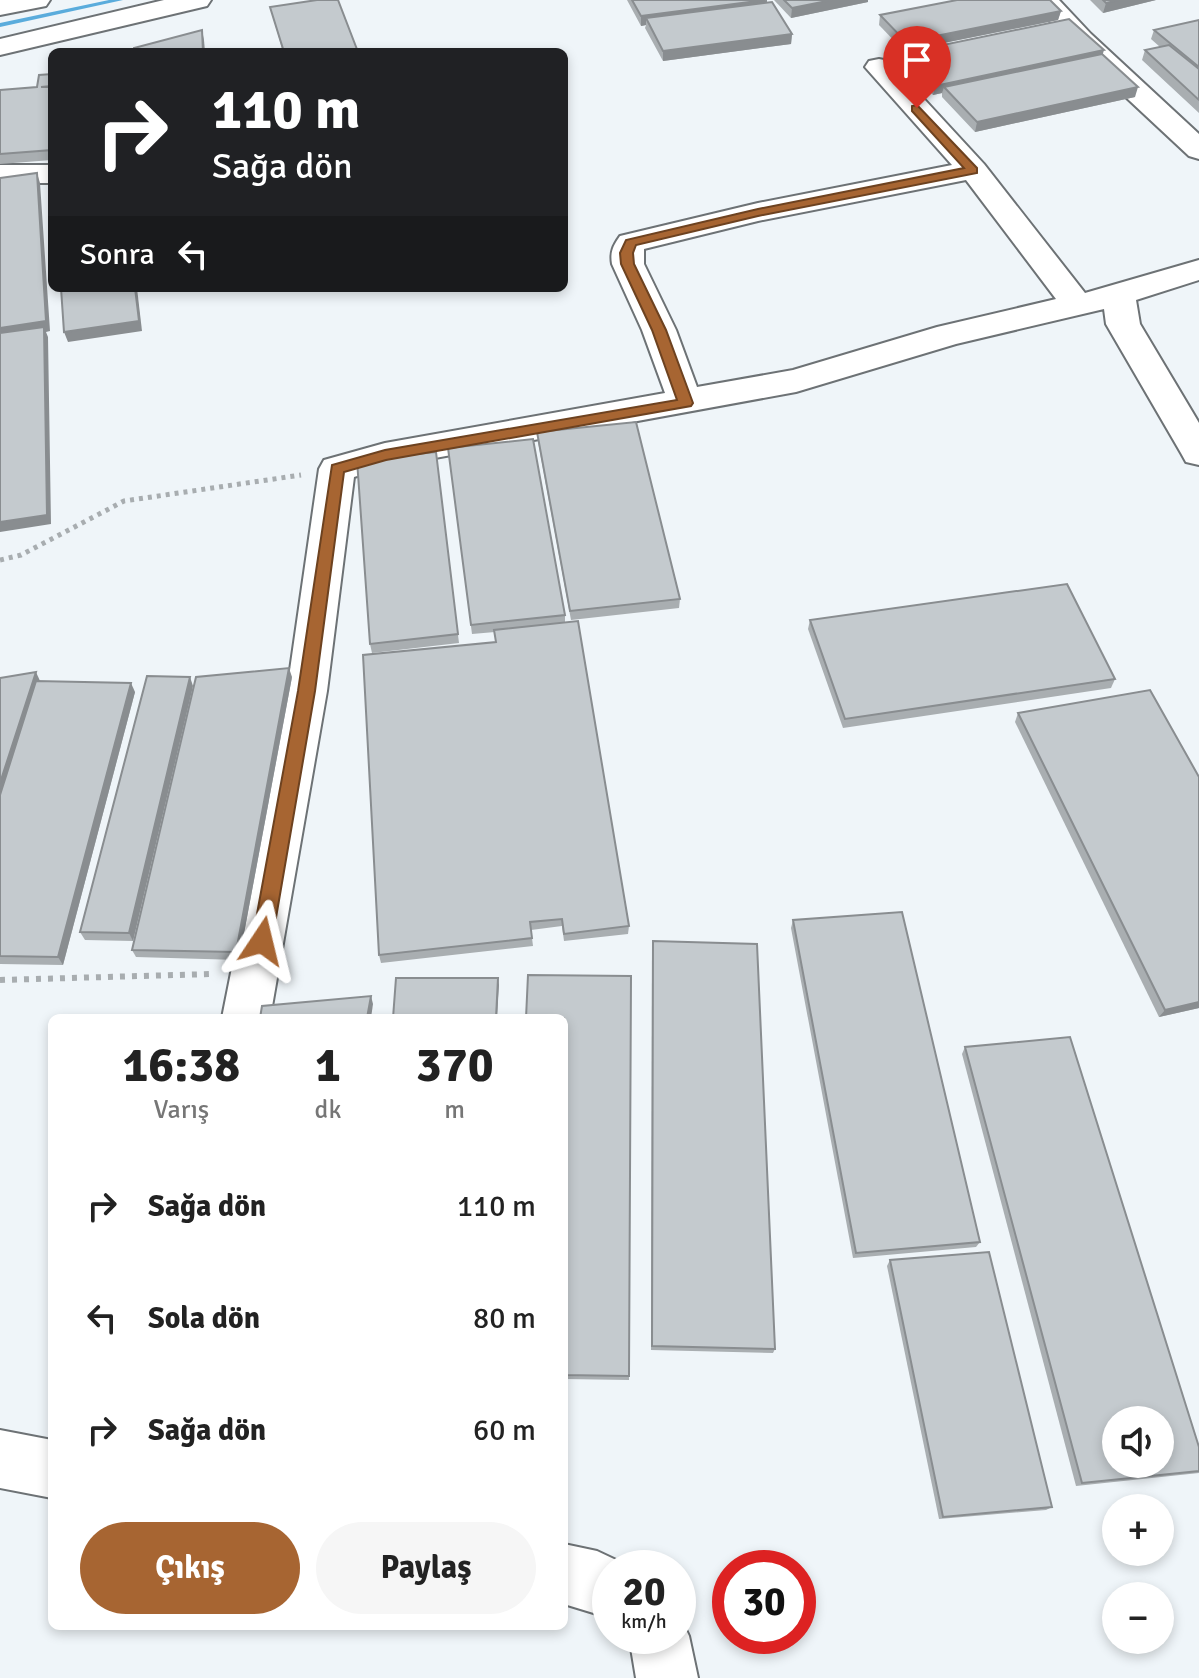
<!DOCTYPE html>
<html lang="tr">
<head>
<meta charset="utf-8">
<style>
  body { margin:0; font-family:Signika,sans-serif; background:#f6f6f6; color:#222; height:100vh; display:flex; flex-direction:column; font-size:30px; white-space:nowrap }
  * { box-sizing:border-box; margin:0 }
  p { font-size:26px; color:#767676 }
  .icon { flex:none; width:44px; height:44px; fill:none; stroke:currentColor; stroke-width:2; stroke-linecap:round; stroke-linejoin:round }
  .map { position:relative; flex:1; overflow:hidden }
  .sheet { position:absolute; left:48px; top:1014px; width:520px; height:616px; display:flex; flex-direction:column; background:#fff; border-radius:12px; box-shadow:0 4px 12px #0003 }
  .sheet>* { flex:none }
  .hud { position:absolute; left:48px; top:48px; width:520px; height:244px; border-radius:12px; box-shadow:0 4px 12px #0003; background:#202124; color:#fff; overflow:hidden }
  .fabs { position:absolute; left:1102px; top:1406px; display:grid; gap:16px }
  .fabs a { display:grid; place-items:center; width:72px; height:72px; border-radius:50%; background:#fff; box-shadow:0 4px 12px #0003; font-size:40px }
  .speed { position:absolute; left:592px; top:1550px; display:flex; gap:16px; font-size:40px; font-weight:700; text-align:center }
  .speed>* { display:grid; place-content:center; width:104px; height:104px; border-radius:50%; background:#fff; box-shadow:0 4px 12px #0003; line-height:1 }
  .speed small { font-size:20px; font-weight:400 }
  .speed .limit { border:12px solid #d22; background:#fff; color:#111 }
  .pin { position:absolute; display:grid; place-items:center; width:68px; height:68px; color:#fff; margin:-82px -34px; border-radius:50% 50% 50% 0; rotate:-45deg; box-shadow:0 0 8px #0007 }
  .pin .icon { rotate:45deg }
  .me { position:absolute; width:88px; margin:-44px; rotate:10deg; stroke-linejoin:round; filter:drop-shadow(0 0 6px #0008) }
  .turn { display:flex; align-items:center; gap:28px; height:168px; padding:0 32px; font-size:36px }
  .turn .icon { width:104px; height:104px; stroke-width:2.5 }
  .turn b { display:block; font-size:56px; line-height:68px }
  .then { display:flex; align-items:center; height:76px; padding:0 32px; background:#0003; gap:16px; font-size:30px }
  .eta { display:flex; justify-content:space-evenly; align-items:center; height:136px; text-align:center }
  .eta b { font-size:48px; font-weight:700; line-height:56px }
  .action { display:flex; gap:16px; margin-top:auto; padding:16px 32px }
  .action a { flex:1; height:92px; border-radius:48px; background:#a76532; color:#fff; font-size:32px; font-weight:700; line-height:92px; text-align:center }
  .action a+a { background:#f6f6f6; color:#222 }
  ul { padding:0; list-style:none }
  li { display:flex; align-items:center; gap:24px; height:112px; padding:0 32px }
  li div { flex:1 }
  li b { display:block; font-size:30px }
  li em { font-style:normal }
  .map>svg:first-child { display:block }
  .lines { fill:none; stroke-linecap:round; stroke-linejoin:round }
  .stream { fill:#5aacdc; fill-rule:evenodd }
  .minor-casing { stroke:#6d7275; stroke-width:4 }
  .path-far1 { stroke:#a8adb0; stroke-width:5; stroke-dasharray:4 5; stroke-linecap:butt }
  .path { stroke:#a8adb0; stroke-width:6; stroke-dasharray:5 7; stroke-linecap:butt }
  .minor { fill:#fff; fill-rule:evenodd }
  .wall { fill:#a9aeb1 }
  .shaded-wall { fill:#898d90 }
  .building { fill:#c4cace; stroke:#898d90; stroke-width:2; fill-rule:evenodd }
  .route { fill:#a76532; stroke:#6d4220; stroke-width:2 }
</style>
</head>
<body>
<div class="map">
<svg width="1199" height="1678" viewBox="0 0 1199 1678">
  <rect width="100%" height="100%" fill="#eff5f9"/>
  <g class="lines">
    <path class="stream" d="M109 0H123L0 27V23Z"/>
    <defs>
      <g id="minor">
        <path d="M0 0H50L46 6 0 15Z"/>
        <path d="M164 0H211L207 6 0 55V39Z"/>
        <path d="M1032 0H1059L1091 34 1199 134V159L1189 156 1071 46Z"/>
        <path d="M879 59 889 61 984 164 1085 293 1199 260V280L1136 300 1140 324 1199 423V465L1186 462 1181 453 1106 324 1104 309 956 344 796 392 386 467 354 477 327 691 270 1018H222L287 691 319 469 324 460 385 443 665 393 642 330 612 264C610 252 613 246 620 236L758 203 952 165 865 67 869 61ZM966 180 1056 299 937 327 793 370 697 387 676 330 644 264V249L758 221Z"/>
        <rect x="0" y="165" width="52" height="18"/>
        <path d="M0 1430 52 1440V1498L0 1488Z"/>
        <path d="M564 1544 597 1551 631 1567 610 1568V1618L564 1604Z"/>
        <path d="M678 1613 689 1636 698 1678H636L629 1636H678Z"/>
      </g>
    </defs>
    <use href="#minor" class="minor-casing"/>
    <path class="path-far1" d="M0 560 21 555 124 501 301 475"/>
    <path class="path" d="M0 980 211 974"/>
    <use href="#minor" class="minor"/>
  </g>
  <g class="wall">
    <path d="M627 0H767V3L792 34 791 44 663 61 645 28 646 25 641 26Z"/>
    <path d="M774 0H868V2L791 18Z"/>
    <path d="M1090 0H1156L1103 13Z"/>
    <path d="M270 7 358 52H283Z"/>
    <path d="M1061 11 1058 20 904 51 879 25 880 15Z"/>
    <path d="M1199 20V113L1142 60 1145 50 1160 47 1151 39 1154 30Z"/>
    <path d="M904 53 1103 55 1135 97 975 132 942 97V93L933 95 902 63Z"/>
    <path d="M52 74V160L0 164V90L37 87Z"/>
    <path d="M537 432 680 599 679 608 571 620 538 442Z"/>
    <path d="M448 448 565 615V623L629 926 628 934 564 941 562 926 531 930 533 946 381 963 379 955 496 642 495 632 472 634Z"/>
    <path d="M436 452 459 643 372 653 370 644Z"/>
    <path d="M810 620 1115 679 1111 688 843 728 808 629Z"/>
    <path d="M292 677 239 960 136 957 132 950Z"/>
    <path d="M0 678 40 681V682L135 692 63 965 0 964Z"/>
    <path d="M193 686 133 941 85 940 80 932Z"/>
    <path d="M1018 713 1199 1008 1159 1017 1015 722Z"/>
    <path d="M793 920 980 1242 976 1247 853 1258 791 928Z"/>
    <path d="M652 949 775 1349 773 1353 651 1350Z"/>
    <path d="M631 976 629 1380 564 1379V1018Z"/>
    <path d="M965 1047 1199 1447V1473L1076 1486 962 1054Z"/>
    <path d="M890 1260 1052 1507 1046 1510 939 1519 887 1266Z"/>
  </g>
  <g class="shaded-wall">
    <path d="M767 0 766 9 646 18V25L641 26V16Z"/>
    <path d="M832 0H868V2L791 18 792 8Z"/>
    <path d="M1119 0H1156L1103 13 1106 3Z"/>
    <path d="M1061 11 1058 20 904 51 906 42Z"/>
    <path d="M202 30 204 40 205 52H203Z"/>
    <path d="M792 34 791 44 663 61V51Z"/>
    <path d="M1104 50 1101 60 944 87 942 93 933 95 935 86Z"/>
    <path d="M1138 87 1135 97 975 132 977 122Z"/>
    <path d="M37 173 40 183 50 331 46 332 48 337 51 524 0 532V328Z"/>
    <path d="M135 288H137L142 331 68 342 64 332Z"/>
    <path d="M289 668 292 677 239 960 236 952Z"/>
    <path d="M36 672 40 681 0 808V783Z"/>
    <path d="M190 677 193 686 133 941 129 933Z"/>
    <path d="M131 683 135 692 63 965 58 957Z"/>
    <path d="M498 978 499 985 497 1018H496Z"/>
    <path d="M371 996 373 1004 371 1018H367Z"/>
    <path d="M1199 1002V1008L1159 1017 1165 1010Z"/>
  </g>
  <g class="building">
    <path d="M317 0H338L358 52H284L270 7Z"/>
    <path d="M632 0H765L641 16Z"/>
    <path d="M784 0H832L792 8Z"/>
    <path d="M957 0H1050L1061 11 906 42 880 15Z"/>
    <path d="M1103 0H1119L1106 3Z"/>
    <path d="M772 2 792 34 663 51 646 18Z"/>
    <path d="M1069 19 1104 50 935 86 904 53Z"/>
    <path d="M1199 20V67L1154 30Z"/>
    <path d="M202 30 203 52H134V48Z"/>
    <path d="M1169 45 1199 69V100L1145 50Z"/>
    <path d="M1102 54 1138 87 977 122 944 87Z"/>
    <path d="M52 74V86L41 87H52V150L0 154V90L37 87 39 75Z"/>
    <path d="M37 173 46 321 0 328V178Z"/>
    <path d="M61 288H135L139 321 64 332Z"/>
    <path d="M44 327 47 515 0 522V333Z"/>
    <path d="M636 422 680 599 570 611 537 432Z"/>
    <path d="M533 439 565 615 471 625 448 448Z"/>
    <path d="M436 452 458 634 370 644 357 460Z"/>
    <path d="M1067 584 1115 679 845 719 810 620Z"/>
    <path d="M578 621 629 926 564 934 562 919 530 922 532 938 379 955 363 655 496 642 494 630Z"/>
    <path d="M289 668 236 952 132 950 196 677Z"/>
    <path d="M36 672 0 783V678Z"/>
    <path d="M147 676 190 677 129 933 80 932Z"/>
    <path d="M36 681 131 683 58 957 0 956V795Z"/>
    <path d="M1150 690 1199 777V1002L1165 1010 1018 713Z"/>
    <path d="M902 912 980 1242 856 1253 793 920Z"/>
    <path d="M653 941 757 944 775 1349 652 1346Z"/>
    <path d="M528 975 631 976 629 1376 564 1375V1018H526Z"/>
    <path d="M396 978H498L496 1018H393Z"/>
    <path d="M371 996 367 1018H260L262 1006Z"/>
    <path d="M1070 1037 1199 1447V1471L1082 1483 965 1047ZM1116 1420H1160V1464H1116Z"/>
    <path d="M989 1252 1052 1507 943 1517 890 1260Z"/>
  </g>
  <path class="route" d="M917 105 977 168V173L758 216 636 245 633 253 634 264 666 330 693 403 691 406 386 460 344 472 315 691 272 941 269 947 262 949 255 947 252 941 298 691 332 465 385 450 677 400 652 330 621 264 620 253 626 240 758 209 964 168 912 111V106Z"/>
</svg>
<div class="fabs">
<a><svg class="icon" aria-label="sound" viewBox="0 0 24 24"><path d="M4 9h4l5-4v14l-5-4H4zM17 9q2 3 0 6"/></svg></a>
<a>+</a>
<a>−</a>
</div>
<div class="speed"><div>20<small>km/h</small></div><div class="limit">30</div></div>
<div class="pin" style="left:917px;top:108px;background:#d93025"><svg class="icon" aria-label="arrive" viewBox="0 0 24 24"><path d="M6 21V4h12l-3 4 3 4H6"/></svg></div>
<svg class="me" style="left:262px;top:941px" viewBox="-20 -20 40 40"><path d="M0-17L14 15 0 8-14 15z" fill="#a76532" stroke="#fff" stroke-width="4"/></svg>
<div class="hud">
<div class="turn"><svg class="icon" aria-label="right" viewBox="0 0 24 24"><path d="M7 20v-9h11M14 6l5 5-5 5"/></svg><div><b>110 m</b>Sağa dön</div></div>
<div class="then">Sonra<svg class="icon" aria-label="left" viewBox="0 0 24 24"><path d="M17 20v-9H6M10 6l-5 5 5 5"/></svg></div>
</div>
<section class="sheet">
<div class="eta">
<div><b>16:38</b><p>Varış</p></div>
<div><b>1</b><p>dk</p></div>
<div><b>370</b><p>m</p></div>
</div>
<ul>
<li><svg class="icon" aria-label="right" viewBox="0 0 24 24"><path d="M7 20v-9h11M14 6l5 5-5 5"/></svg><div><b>Sağa dön</b></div><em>110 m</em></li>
<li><svg class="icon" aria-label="left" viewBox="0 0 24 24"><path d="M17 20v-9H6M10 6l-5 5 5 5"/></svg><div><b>Sola dön</b></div><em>80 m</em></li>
<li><svg class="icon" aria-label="right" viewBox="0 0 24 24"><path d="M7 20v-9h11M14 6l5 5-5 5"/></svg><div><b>Sağa dön</b></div><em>60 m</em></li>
</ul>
<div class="action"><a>Çıkış</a><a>Paylaş</a></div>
</section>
</div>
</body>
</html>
